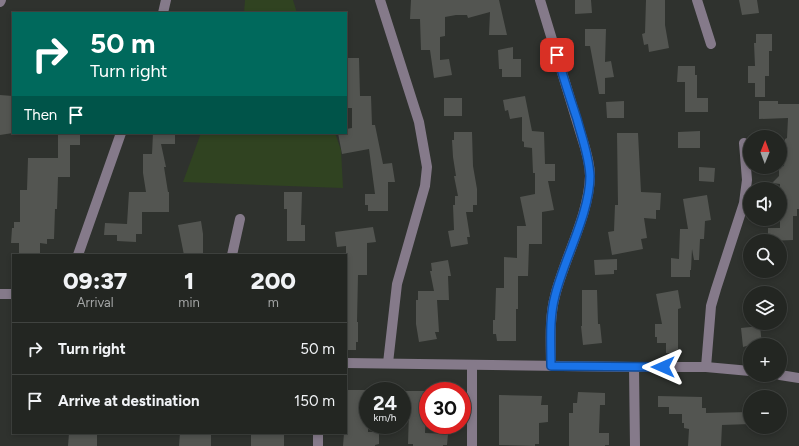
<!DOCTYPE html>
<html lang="en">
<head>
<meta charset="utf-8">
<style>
  body { margin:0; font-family:Figtree,sans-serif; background:#2f322f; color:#f1f3f6; height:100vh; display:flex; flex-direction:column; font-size:15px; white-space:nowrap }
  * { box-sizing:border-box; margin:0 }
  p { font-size:13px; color:#a3a5a5 }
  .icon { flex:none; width:22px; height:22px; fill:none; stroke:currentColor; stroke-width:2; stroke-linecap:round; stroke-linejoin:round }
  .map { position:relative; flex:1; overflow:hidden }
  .details { position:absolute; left:12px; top:254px; width:335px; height:180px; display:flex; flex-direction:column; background:#232622; border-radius:0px; box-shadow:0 2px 6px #0003,0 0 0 1px #404340 }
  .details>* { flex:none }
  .banner { position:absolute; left:12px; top:12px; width:335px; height:122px; border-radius:0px; box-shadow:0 2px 6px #0003,0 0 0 1px #404340; background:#00695c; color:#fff; overflow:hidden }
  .needle { width:26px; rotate:1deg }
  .fabs { position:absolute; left:743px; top:130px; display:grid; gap:8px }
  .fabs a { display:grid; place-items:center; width:44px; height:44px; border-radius:50%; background:#232622; box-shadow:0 2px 6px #0003,0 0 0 1px #404340; font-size:20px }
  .speed { position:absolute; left:359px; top:382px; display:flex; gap:8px; font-size:20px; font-weight:700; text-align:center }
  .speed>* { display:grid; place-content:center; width:52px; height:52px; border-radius:50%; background:#232622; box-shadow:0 2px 6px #0003,0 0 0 1px #404340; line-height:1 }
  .speed small { font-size:10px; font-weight:400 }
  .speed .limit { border:6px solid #d22; background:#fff; color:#111 }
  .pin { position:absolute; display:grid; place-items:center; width:34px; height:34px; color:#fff; margin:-17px; border-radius:8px; box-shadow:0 2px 6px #0006 }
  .me { position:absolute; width:44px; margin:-22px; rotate:270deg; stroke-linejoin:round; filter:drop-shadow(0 0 3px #0008) }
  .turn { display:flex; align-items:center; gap:14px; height:84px; padding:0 12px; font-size:18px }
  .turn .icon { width:52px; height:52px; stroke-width:2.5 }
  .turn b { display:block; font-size:28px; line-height:34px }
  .then { display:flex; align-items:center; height:38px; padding:0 12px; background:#0003; gap:8px; font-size:15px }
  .eta { display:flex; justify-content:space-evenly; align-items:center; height:68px; text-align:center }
  .eta b { font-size:24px; font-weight:800; line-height:28px }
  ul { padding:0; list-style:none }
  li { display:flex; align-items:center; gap:12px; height:52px; padding:0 12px; border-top:1px solid #404340 }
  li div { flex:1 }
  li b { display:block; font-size:15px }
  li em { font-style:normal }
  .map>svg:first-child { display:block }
  .grass { fill:#304321 }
  .building { fill:#535551 }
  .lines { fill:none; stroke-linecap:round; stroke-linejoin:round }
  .minor { stroke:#857a8a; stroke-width:10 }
  .route-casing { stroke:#114b97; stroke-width:10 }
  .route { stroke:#1a73e8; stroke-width:7 }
</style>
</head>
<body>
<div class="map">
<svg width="799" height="446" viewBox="0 0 799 446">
  <rect width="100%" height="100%" fill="#2f322e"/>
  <g class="grass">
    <path d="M245 0H293L297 13H244Z"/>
    <path d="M201 133H335L341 150 343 188 183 182Z"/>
  </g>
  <g class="building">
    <path d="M411 0H499L507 35H489L490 12 468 18 467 15H456L445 17V36L440 37V60L449 59 452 75 434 78 430 50H421L420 19H410Z"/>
    <path d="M575 0H591L592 13 575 14Z"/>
    <path d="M646 0H665V25L669 48 649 52 648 44 644 45 642 34 645 33Z"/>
    <path d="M739 0H757L759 13 742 15Z"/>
    <path d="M585 29H606L605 62 611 61 614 77 605 78V94H599L590 46H585Z"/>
    <path d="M756 34H772V51H769V76H765V97H755V83H748V66H755L754 43H756Z"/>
    <path d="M513 47V59H521V77H502V69H499L498 50Z"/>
    <path d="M346 58H359L360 96H371L372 125H375L383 164 392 163 395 182H388V211H368V205H365V194H375L369 149 342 154 338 133H346V129L352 128V108H347Z"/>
    <path d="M678 66H695V75H697V98H708V112H685V82H677Z"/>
    <path d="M0 95 13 96V133L0 135Z"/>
    <path d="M525 96 532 131 544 132 545 164H555V181H548L554 210 542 212V244H529L528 276H518V309H516V341H497L496 334H493V320H495L496 288H504V257L517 258V226H526L520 197 535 194V173H533L532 148 524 147V142L522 141V117L510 119 508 110 505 111 503 100Z"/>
    <rect x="444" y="98" width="18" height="18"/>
    <path d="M624 101V118H607L606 102Z"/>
    <path d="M759 101H778V104H799V209H797V216H793V240L768 241V228H780V184L772 183 779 176V167L784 166 785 139 787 138 788 118 759 119Z"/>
    <path d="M700 131V148H678V132Z"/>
    <path d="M454 132H472L473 166 477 189V205H473V212H466L470 237H467L468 244 451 247 448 231 454 230 453 205H455V196H458L454 176H456L453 157 452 140H454Z"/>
    <path d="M58 133H80V145H70V177H58L57 209H55L54 239H47V244L40 243V255H19V243H11L12 228H14V222H20V190H27L28 158H58Z"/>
    <path d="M153 133H175V144H161L166 167H164L168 192H169V212H142V234H136V242L117 241V235H104L105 223 127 224 129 192H146L143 173V154H152Z"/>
    <path d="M617 133H638L641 192 661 193 660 210H656V219L644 218 647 238 641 239 643 249 612 255 608 232 614 231 615 205H618Z"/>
    <path d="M699 167 715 168 714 182 699 181Z"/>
    <path d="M284 192H302L301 225H305V241H287V209H284Z"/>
    <path d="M707 195 711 220 705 221 704 239H700L699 260H694L692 249 691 270H690V277H671V258L679 259 680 229H688L683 199Z"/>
    <path d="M201 221 203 234V255H184L178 225Z"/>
    <path d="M373 227 376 242 367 243V275H358L357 322H358V342H356V350H346V246L337 247 335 232Z"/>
    <path d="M617 259V270H614V274L595 275 594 260Z"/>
    <path d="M448 260 451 276H448L449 300H437L439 332H435L437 339 419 342 416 324V300H418V291H434L430 271H432L431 263Z"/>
    <path d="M582 290H597L598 324H600L602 343 583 345 581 326H582Z"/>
    <path d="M678 290 681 308 678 309V354L666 353V343H657V337H655V324H662L656 294Z"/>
    <path d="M760 326 762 345H750L743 347 741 328Z"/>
    <path d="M346 390H368V432H379V444L375 445V446H343L344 433H346Z"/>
    <path d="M402 391H428V411H426L425 433 448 434 447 445H443V446H413V444H408L409 411H402Z"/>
    <path d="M578 392 605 393V405H600L599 433H609V445H605V446H569V413H573V403H577Z"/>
    <path d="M499 395 542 396 541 405H548V422L539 423V444H535V446L499 445Z"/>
    <path d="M658 396 702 397V408H706V413L750 412V424L722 425 721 446H688L689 429 684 428V423H682V414H669V407H658Z"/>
    <path d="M69 433H97V446H68Z"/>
    <path d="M180 433H211V446H179Z"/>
    <rect x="251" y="433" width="33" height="13"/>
  </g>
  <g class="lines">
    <g class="minor">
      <path d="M380 0 419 122 427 167 425 186 397 284 388 363"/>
      <path d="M540 0 582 138C586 150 590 163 590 176 589 215 564 259 555 296 549 318 551 343 551 366"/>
      <path d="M697 0 711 44"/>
      <path d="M0 2 1 0"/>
      <path d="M163 13 166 0"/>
      <path d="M78 255 121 133"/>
      <path d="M232 255 240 219"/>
      <path d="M0 294H13"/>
      <path d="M346 363 634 367H706L750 371"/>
      <path d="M634 367 635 446"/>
      <path d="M706 367 711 306 716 289 744 203 747 180 744 143"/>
      <path d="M780 375 799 378"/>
      <path d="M318 433V446"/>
      <path d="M472 446V365"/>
    </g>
  </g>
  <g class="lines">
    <defs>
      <path id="route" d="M557 55C563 77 570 98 577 119 582 138 589 156 590 176 590 213 564 259 555 296 549 318 551 343 551 366L663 367"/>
    </defs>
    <use href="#route" class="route-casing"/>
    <use href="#route" class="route"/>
  </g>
</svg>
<div class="fabs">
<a><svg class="needle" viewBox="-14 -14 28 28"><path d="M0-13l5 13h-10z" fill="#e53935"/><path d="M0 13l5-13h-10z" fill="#a3a5a5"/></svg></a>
<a><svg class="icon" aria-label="sound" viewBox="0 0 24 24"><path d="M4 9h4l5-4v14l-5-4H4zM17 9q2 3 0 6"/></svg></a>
<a><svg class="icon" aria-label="search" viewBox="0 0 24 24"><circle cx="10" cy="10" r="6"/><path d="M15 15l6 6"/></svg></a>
<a><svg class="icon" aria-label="layers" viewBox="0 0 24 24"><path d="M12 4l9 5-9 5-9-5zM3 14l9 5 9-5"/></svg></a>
<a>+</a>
<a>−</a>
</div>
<div class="speed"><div>24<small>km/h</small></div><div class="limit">30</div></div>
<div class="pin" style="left:557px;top:55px;background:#d93025"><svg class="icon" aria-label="arrive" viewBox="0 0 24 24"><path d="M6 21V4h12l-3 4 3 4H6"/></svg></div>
<svg class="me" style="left:663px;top:367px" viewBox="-20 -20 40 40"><path d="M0-17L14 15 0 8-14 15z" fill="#1a73e8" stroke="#fff" stroke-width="4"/></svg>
<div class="banner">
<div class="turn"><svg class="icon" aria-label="right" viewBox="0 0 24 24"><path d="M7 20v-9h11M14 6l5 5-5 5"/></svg><div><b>50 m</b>Turn right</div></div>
<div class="then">Then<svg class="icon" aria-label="arrive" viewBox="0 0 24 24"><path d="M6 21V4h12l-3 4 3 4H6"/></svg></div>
</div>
<section class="details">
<div class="eta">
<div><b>09:37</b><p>Arrival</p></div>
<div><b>1</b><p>min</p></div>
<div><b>200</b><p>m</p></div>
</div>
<ul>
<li><svg class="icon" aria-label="right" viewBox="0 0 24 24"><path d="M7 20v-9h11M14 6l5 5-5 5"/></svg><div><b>Turn right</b></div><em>50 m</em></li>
<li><svg class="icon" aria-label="arrive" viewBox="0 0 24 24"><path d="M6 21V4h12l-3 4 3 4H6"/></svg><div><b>Arrive at destination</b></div><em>150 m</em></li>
</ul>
</section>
</div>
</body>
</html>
